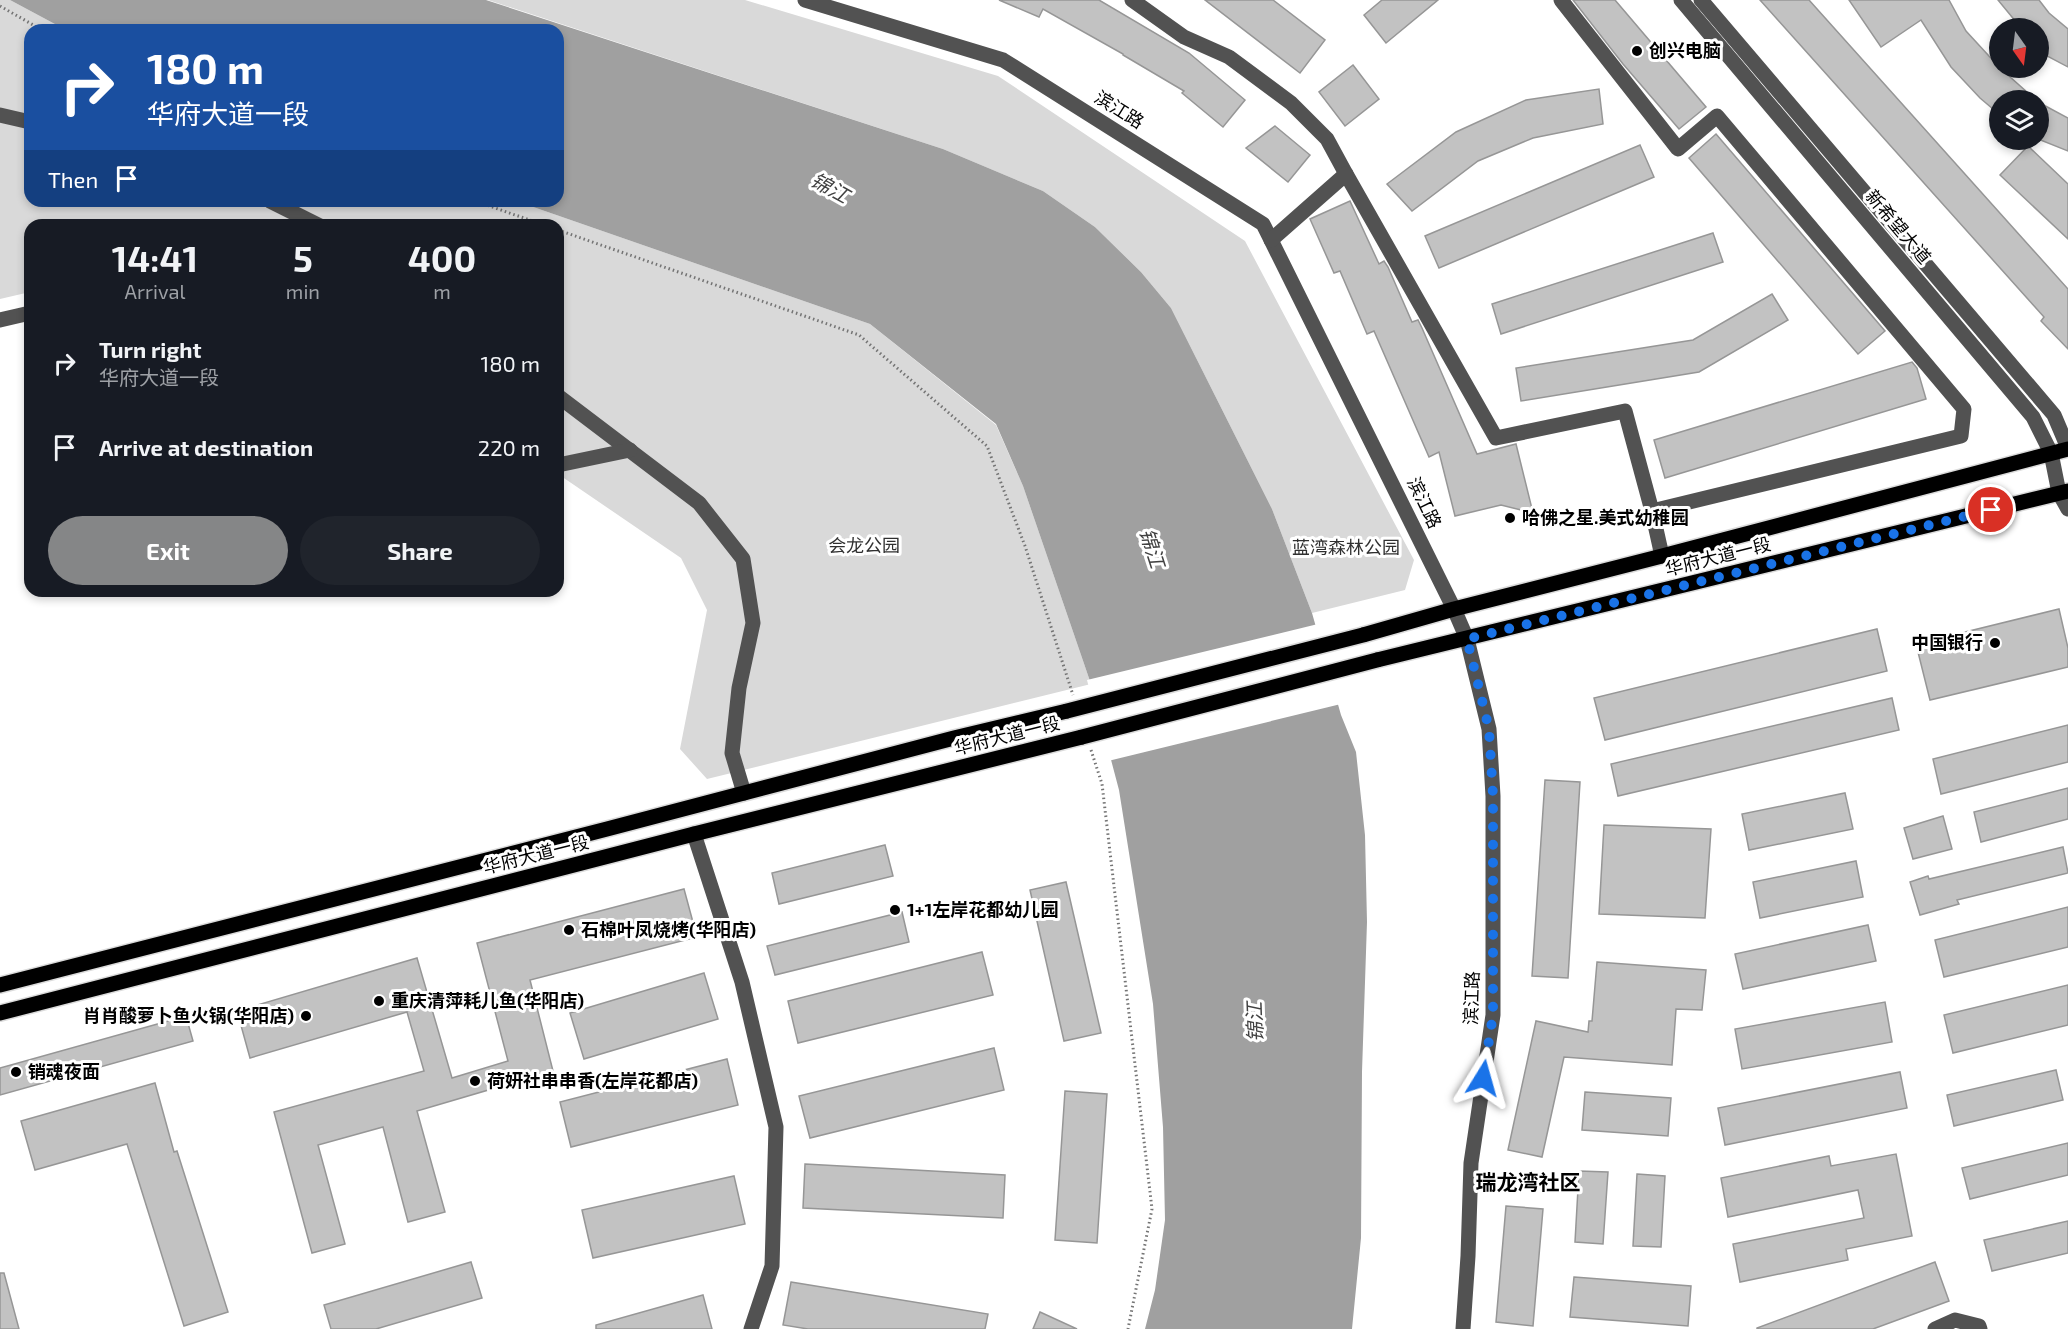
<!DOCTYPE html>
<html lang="en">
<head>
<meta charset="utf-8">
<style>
  body { margin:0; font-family:"Exo 2","Noto Sans SC",sans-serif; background:#20242c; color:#f1f3f6; height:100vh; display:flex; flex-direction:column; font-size:22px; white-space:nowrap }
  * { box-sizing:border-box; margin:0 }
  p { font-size:20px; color:#9ea1a6 }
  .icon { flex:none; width:33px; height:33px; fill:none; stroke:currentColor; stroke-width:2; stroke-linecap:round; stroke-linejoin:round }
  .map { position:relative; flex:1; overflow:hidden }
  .panel { position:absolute; left:24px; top:219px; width:540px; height:378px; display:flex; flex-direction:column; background:#171b24; border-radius:18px; box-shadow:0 3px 9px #0003 }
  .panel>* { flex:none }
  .hud { position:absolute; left:24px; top:24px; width:540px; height:183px; border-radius:18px; box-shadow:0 3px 9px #0003; background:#1a4fa0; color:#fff; overflow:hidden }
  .needle { width:39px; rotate:166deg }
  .fabs { position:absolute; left:1989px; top:18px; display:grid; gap:12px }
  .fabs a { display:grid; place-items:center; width:60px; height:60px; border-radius:50%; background:#171b24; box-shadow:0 3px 9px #0003; font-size:30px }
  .pin { position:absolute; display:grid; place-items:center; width:51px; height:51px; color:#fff; margin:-26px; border:3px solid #fff; border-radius:50%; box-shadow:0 2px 6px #0007 }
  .me { position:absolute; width:66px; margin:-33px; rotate:8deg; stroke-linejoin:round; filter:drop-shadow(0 0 4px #0008) }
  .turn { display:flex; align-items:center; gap:21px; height:126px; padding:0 24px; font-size:27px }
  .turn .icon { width:78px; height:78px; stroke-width:2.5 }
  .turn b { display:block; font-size:42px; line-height:51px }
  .then { display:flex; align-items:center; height:57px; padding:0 24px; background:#0003; gap:12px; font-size:22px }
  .eta { display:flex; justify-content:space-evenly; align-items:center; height:102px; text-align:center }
  .eta b { font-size:36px; font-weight:700; line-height:42px }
  .action { display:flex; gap:12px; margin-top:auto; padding:12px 24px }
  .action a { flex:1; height:69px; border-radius:36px; background:#858687; color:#fff; font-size:24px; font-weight:700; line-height:69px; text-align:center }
  .action a+a { background:#20242c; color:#f1f3f6 }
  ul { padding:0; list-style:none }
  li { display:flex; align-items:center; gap:18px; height:84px; padding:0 24px }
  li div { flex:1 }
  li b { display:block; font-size:22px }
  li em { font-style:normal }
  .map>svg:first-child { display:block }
  .green { fill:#d9d9d9 }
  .water { fill:#a0a0a0 }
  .pier { fill:#fff }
  .building { fill:#c2c2c2; stroke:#969696; stroke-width:1.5 }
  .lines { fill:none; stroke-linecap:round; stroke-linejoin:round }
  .major-casing { stroke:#dbdbdb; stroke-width:18 }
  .path { stroke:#747474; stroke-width:3; stroke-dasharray:1.5 3; stroke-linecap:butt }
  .minor { stroke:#525252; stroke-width:15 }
  .major { stroke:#000; stroke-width:15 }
  .major-bridge-casing { stroke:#dbdbdb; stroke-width:18; stroke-linecap:butt }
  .major-bridge { stroke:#000; stroke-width:15 }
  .route { stroke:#1a73e8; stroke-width:10; stroke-dasharray:0 18 }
  .poi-dot { fill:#000; stroke:#fff; stroke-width:2 }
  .labels { text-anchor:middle; stroke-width:6; stroke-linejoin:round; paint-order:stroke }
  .poi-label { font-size:18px; font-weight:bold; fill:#000; stroke:#fff; text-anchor:start }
  .street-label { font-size:18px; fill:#000; stroke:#fff }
  .park-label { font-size:18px; fill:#303030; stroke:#fff }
  .water-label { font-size:20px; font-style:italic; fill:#414141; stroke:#fff }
  .quarter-label { font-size:21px; font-weight:bold; fill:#000; stroke:#fff }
</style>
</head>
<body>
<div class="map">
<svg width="2068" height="1329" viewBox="0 0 2068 1329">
  <rect width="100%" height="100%" fill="#fff"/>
  <g class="green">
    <path d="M0 0H10L66 30H30V201H516L870 324 996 425 1023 486 1091 684 707 779 680 749 707 610 681 558 558 474V225H30V292L0 299Z"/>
    <path d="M488 0H745L998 76 1245 241 1414 560 1405 590 1312 613 1272 509 1171 308 1141 272 1095 227 1043 191 943 149Z"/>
  </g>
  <path class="water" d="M10 0H486L943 149 1043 191 1095 227 1141 272 1171 308 1272 509 1312 613 1341 715 1356 752 1365 835 1367 922 1362 1072 1361 1238 1352 1329H1145L1155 1290 1165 1220 1163 1127 1153 1004 1119 790 1091 684 1023 486 996 424 870 324 516 201H558V30H66Z"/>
  <path class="pier" d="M1318 624 1341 704 1108 761 1087 680Z"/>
  <g class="building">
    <path d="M999 0H1099L1189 53 1245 100 1223 127 1182 93 1184 91 1123 55V54L1043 9 1039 17Z"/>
    <path d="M1205 0H1273L1325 40 1300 73Z"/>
    <path d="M1382 0H1438L1386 43 1364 15Z"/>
    <path d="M1573 0H1615L1706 107 1679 129 1623 64Z"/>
    <path d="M1760 0H1809L2068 289V349L2041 321 2044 317Z"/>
    <path d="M1849 0H1949L1966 31 2000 68 2036 100H2000V115L1980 98 1951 67 1921 20 1881 47Z"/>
    <path d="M1998 0H2039L2049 13 2068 29V67L2047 56 2038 47V28H2021Z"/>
    <path d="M1353 65 1379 99 1345 126 1319 92Z"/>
    <path d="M1599 89 1603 124 1533 138 1478 161 1412 211 1387 184 1456 132 1526 100Z"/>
    <path d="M2038 102 2068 118V151L2038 139Z"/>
    <path d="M1275 126 1310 155 1288 182 1246 148Z"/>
    <path d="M1716 134 1885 331 1858 354 1689 158Z"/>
    <path d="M1640 145 1654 177 1439 268 1425 236Z"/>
    <path d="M2028 146 2068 184V239L2000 175Z"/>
    <path d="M1350 201 1379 264 1384 261 1388 267 1412 322 1418 320 1422 328 1477 454 1516 444 1533 513 1501 505 1455 516 1439 452 1429 457 1374 331 1367 334 1340 271 1334 273 1310 219Z"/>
    <path d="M1713 233 1723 262 1501 334 1492 304Z"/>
    <path d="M1772 294 1788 320 1699 372 1521 401 1516 368 1693 340Z"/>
    <path d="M1912 362 1917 368 1926 399 1665 478 1654 440Z"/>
    <path d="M2059 609 2068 648V667L1930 700 1916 644Z"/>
    <path d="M1877 629 1887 671 1605 740 1594 698Z"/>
    <path d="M1892 698 1899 730 1618 796 1611 764Z"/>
    <path d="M2068 725V762L1941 794 1933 759Z"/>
    <path d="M1545 780 1580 782 1568 978 1532 976Z"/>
    <path d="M2068 788V819L1981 842 1974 812Z"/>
    <path d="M1845 793 1853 829 1749 850 1742 814Z"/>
    <path d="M1943 816 1952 849 1913 859 1904 828Z"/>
    <path d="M1604 825 1711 829 1705 918 1599 914Z"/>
    <path d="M885 845 893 876 779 904 772 873Z"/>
    <path d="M2063 847 2068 873 1957 900 1959 904 1920 915 1910 882 1928 876 1929 879Z"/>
    <path d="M1856 861 1863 897 1760 918 1753 882Z"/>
    <path d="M1066 882 1101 1033 1064 1041 1030 890Z"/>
    <path d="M684 889 697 937 530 980 553 1071 417 1111 445 1212 408 1222 383 1127 318 1145 345 1244 312 1253 274 1112 424 1071 407 1012 250 1058 237 1011 417 958 452 1078 508 1061 477 943Z"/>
    <path d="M2068 907V947L1944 977 1935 940Z"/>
    <path d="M902 912 909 942 775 975 767 946Z"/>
    <path d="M1868 925 1876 961 1743 989 1735 954Z"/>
    <path d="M982 952 993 995 798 1043 788 1001Z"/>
    <path d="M1597 962 1706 970 1702 1010 1676 1009 1672 1065 1564 1057 1542 1157 1508 1150 1536 1021 1588 1032 1589 1021H1592Z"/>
    <path d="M704 973 718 1019 584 1059 570 1013Z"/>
    <path d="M2068 985V1025L1953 1053 1944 1015Z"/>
    <path d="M1885 1002 1892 1042 1742 1069 1735 1029Z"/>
    <path d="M186 1016 193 1041 0 1095V1068Z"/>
    <path d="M994 1048 1004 1090 810 1138 799 1096Z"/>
    <path d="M727 1059 738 1105 571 1147 560 1102Z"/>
    <path d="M2056 1070 2063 1100 1954 1126 1947 1095Z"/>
    <path d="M1900 1072 1907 1108 1725 1145 1718 1108Z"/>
    <path d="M155 1083 174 1152 177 1151 228 1312 184 1326 127 1144 35 1170 21 1121Z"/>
    <path d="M1065 1091 1107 1094 1097 1243 1055 1240Z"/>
    <path d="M1585 1092 1671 1098 1668 1136 1582 1130Z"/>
    <path d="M2068 1143V1175L1970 1199 1962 1168Z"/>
    <path d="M1896 1154 1912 1236 1846 1249 1848 1260 1740 1282 1733 1244 1864 1218 1858 1190 1728 1217 1721 1178 1829 1156 1831 1166Z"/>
    <path d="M805 1164 1005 1175 1003 1218 803 1208Z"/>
    <path d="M1579 1171 1608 1172 1603 1244 1575 1242Z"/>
    <path d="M1637 1174 1665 1176 1661 1247 1633 1246Z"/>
    <path d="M734 1176 745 1224 593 1258 582 1210Z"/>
    <path d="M1506 1206 1543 1209 1533 1326 1496 1322Z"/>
    <path d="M2068 1221V1253L1992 1271 1984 1240Z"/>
    <path d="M471 1262 482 1298 376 1329H331L324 1305Z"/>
    <path d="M1935 1262 1949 1301 1873 1329H1757V1328Z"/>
    <path d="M0 1273H4L19 1329H0Z"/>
    <path d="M1574 1277 1691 1286 1688 1326 1570 1317Z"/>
    <path d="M791 1282 988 1314 985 1329H808L783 1325Z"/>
    <path d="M703 1295 712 1329H596V1325Z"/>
    <path d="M1040 1312 1077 1329H1033Z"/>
  </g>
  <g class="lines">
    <defs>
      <g id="major">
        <path d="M1363 635 1454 609 1662 556 2068 449"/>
        <path d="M1377 660 2068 491"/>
        <path d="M0 985 607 829 954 738 1067 711"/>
        <path d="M0 1013 694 834 1082 737"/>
      </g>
    </defs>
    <use href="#major" class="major-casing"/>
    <g class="path">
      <path d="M0 6 42 30"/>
      <path d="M475 201 544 225"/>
      <path d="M558 230 859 335 987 446 1025 546 1073 695"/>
      <path d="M1091 750 1102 784 1152 1209 1128 1329"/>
    </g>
    <g class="minor">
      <path d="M805 0 1003 60 1263 224 1271 240 1454 609 1467 639 1489 729 1493 796V1015L1471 1163 1468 1256 1463 1329"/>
      <path d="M1132 0 1184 37 1229 57 1291 103 1327 139 1346 174"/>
      <path d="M1681 0 2033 417 2051 453 2059 493 2068 509"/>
      <path d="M1701 0 2054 415 2068 448"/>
      <path d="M0 115 30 122"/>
      <path d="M270 201 318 225"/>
      <path d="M1271 240 1346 174 1496 438 1625 411 1652 511 1961 436 1964 409 1717 116 1678 149 1561 0"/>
      <path d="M0 320 30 313"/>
      <path d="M558 396 699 503 743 559 753 623 739 688 732 753 744 793"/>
      <path d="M558 465 630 450"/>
      <path d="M1652 511 1662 556"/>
      <path d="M694 834 742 982 776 1127 772 1266 751 1329"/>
      <path d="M1935 1329 1955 1320 1979 1326 1980 1329"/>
    </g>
    <use href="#major" class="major"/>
    <defs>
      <g id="major-bridge">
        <path d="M1067 711 1363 635"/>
        <path d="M1082 737 1377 660"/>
      </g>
    </defs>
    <use href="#major-bridge" class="major-bridge-casing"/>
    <use href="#major-bridge" class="major-bridge"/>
  </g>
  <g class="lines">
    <path class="route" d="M1483 1078 1493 1015V796L1489 729 1467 639 1991 510"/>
  </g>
  <g class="poi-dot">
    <circle cx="1637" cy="51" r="6"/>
    <circle cx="1510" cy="518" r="6"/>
    <circle cx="1995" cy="643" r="6"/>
    <circle cx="895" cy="910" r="6"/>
    <circle cx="569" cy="930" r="6"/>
    <circle cx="379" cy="1001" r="6"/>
    <circle cx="306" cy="1016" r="6"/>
    <circle cx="16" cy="1072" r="6"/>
    <circle cx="475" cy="1081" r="6"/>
  </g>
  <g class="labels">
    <g class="poi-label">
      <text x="1649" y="57">创兴电脑</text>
      <text x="1522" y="524">哈佛之星.美式幼稚园</text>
      <text x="1983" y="649" text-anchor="end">中国银行</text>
      <text x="907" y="916">1+1左岸花都幼儿园</text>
      <text x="581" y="936">石棉叶凤烧烤(华阳店)</text>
      <text x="391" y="1007">重庆清萍耗儿鱼(华阳店)</text>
      <text x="294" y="1022" text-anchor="end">肖肖酸萝卜鱼火锅(华阳店)</text>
      <text x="28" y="1078">销魂夜面</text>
      <text x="487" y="1087">荷妍社串串香(左岸花都店)</text>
    </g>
    <g class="street-label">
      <text transform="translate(1119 110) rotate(32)" y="6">滨江路</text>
      <text transform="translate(1898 227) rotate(50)" y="6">新希望大道</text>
      <text transform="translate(1424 503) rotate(64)" y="6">滨江路</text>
      <text transform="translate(1718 557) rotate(-14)" y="6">华府大道一段</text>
      <text transform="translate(1007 736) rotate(-14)" y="6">华府大道一段</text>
      <text transform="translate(536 855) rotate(-14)" y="6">华府大道一段</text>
      <text transform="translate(1472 998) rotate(-88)" y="6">滨江路</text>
    </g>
    <g class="park-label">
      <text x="864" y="552">会龙公园</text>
      <text x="1346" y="554">蓝湾森林公园</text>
    </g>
    <g class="water-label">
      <text transform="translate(830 188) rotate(29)" y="7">锦江</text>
      <text transform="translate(1152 548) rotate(72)" y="7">锦江</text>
      <text transform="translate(1255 1022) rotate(-92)" y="7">锦江</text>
    </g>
    <g class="quarter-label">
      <text x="1528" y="1190">瑞龙湾社区</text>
    </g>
  </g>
</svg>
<div class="fabs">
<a><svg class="needle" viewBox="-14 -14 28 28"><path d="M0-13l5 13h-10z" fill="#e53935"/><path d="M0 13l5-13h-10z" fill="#9ea1a6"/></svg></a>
<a><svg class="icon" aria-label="layers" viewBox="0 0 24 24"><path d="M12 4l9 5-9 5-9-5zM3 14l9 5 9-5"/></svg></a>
</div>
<div class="pin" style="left:1991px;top:510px;background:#d93025"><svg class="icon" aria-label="arrive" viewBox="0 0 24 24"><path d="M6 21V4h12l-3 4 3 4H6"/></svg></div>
<svg class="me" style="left:1483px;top:1078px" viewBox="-20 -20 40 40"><path d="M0-17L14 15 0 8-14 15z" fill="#1a73e8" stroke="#fff" stroke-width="4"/></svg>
<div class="hud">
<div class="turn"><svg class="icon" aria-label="right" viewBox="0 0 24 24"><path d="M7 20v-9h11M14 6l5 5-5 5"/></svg><div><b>180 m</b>华府大道一段</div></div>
<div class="then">Then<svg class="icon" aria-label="arrive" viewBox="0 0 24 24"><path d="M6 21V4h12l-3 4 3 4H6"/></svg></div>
</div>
<section class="panel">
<div class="eta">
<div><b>14:41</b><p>Arrival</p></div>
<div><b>5</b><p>min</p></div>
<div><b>400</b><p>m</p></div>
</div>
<ul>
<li><svg class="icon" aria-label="right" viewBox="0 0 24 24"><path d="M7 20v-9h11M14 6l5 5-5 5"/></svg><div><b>Turn right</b><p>华府大道一段</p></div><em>180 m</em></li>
<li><svg class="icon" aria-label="arrive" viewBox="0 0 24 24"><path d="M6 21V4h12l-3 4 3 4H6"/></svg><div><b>Arrive at destination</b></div><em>220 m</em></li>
</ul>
<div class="action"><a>Exit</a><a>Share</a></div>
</section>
</div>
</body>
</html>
